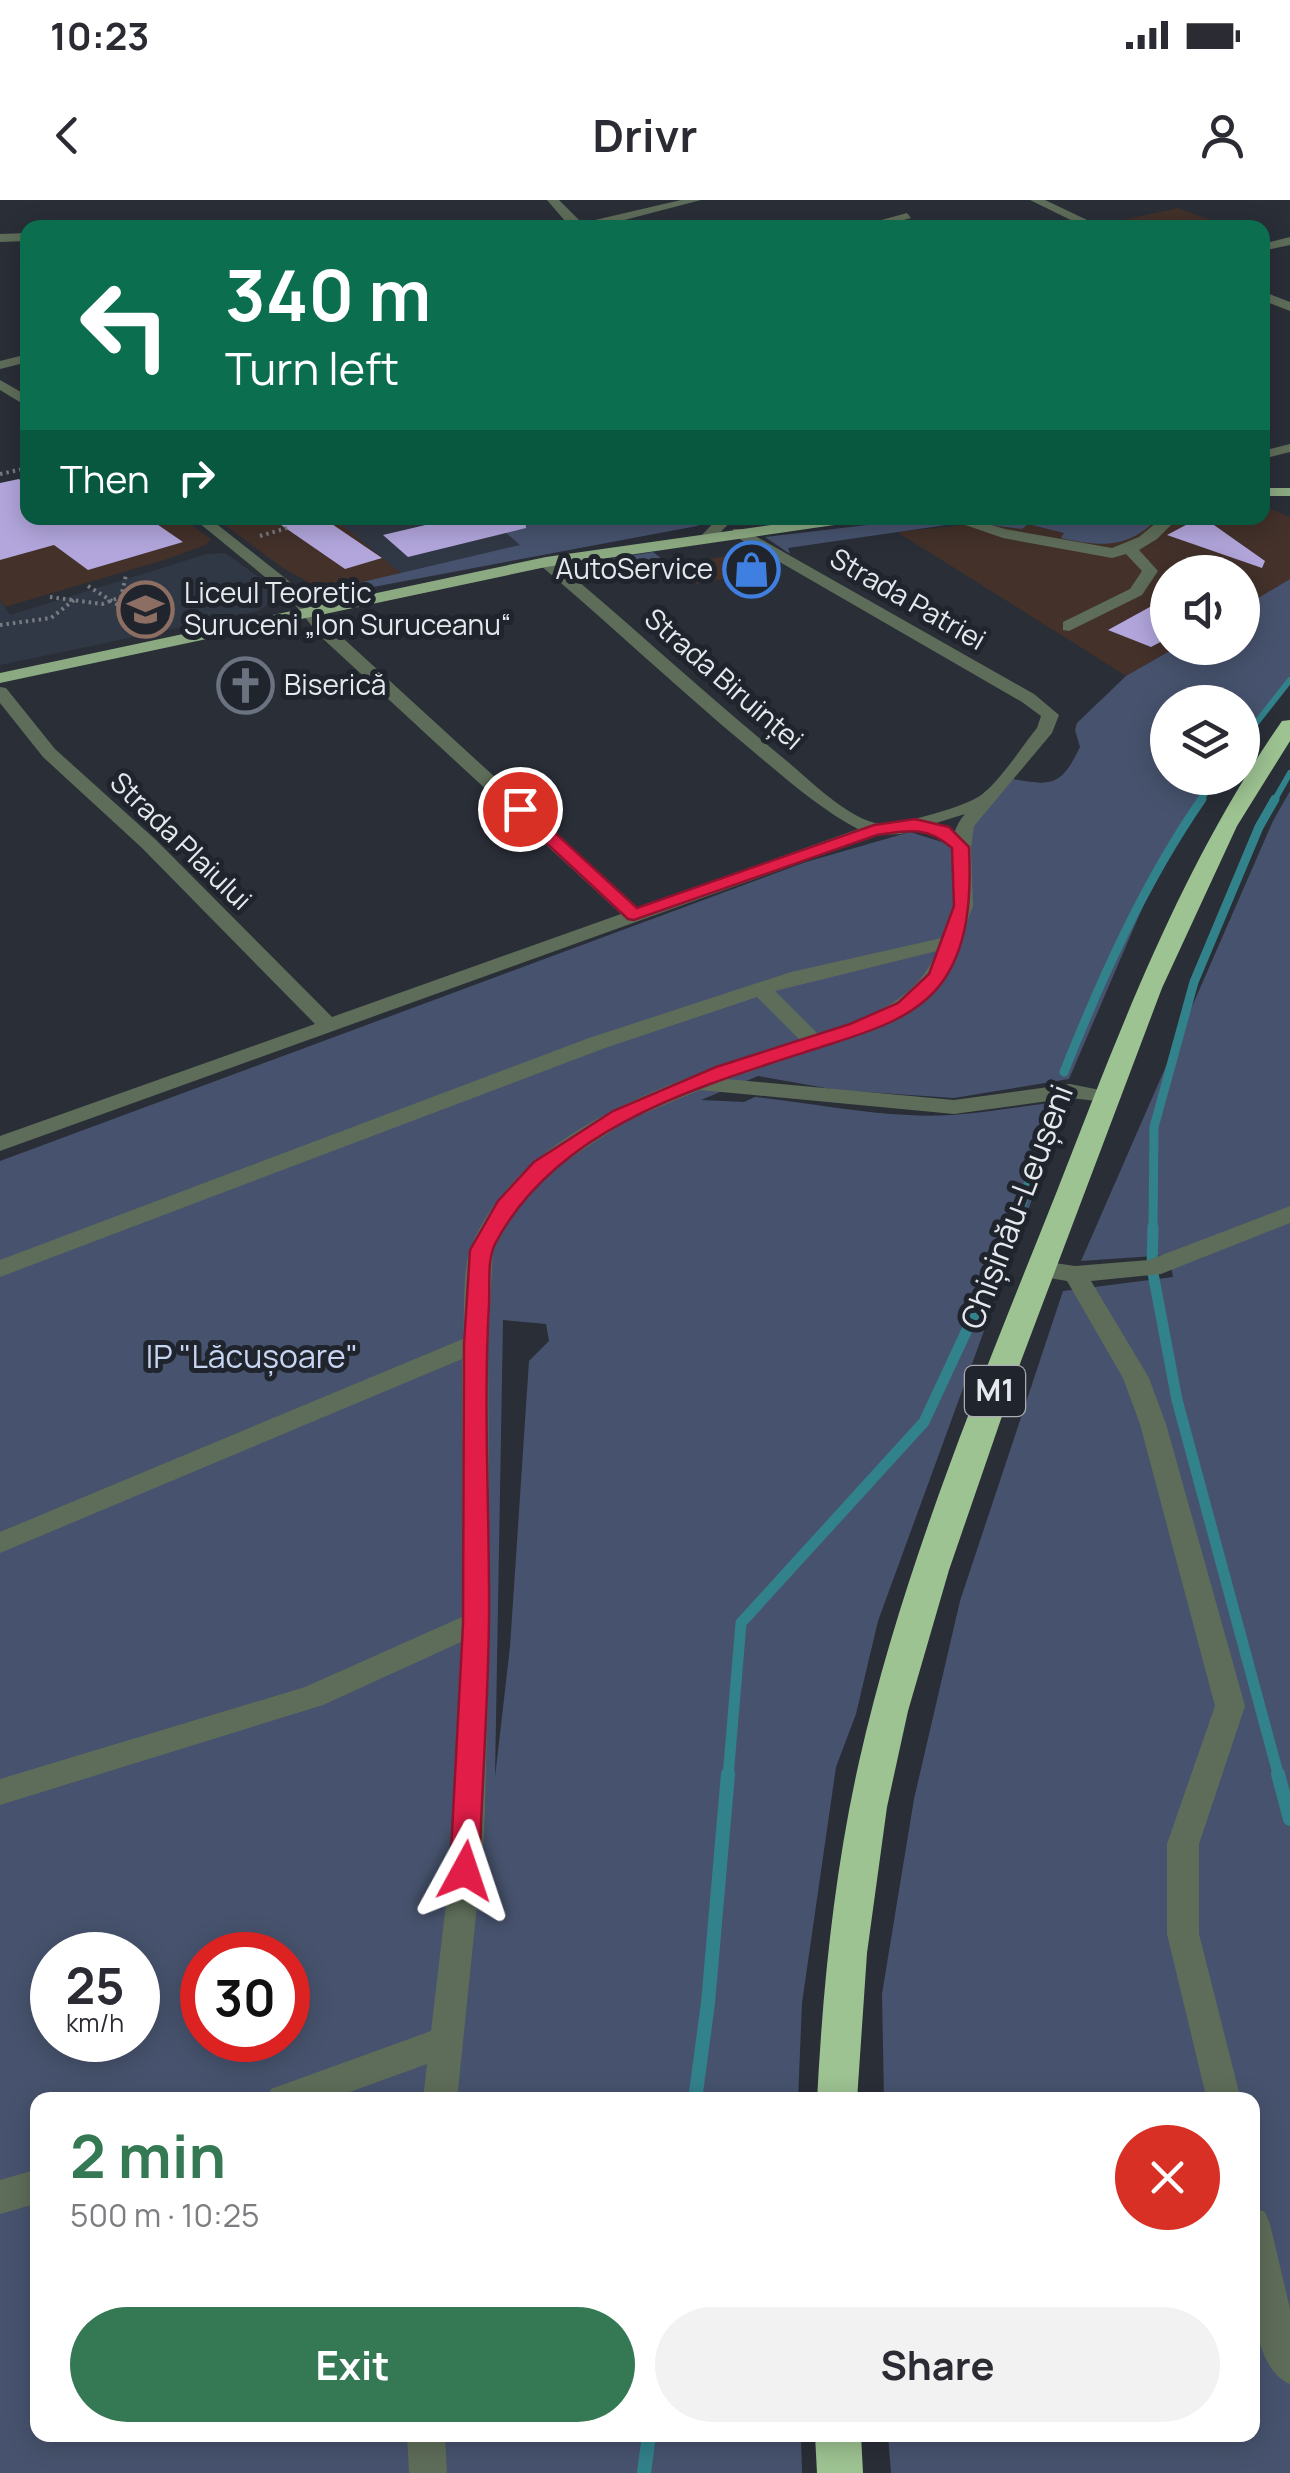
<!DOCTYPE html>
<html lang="en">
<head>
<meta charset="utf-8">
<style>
  body { margin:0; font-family:Manrope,sans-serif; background:#f2f2f3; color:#2b2b33; height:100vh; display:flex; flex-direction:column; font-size:38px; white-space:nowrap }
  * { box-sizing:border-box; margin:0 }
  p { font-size:32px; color:#7c7c81 }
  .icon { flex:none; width:55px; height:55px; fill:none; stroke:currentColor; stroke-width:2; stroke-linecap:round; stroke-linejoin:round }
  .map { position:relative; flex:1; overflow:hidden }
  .sheet { position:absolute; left:30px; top:1892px; width:1230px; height:350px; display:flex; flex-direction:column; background:#fff; border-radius:20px; box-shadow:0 5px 25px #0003 }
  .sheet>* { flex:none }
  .guide { position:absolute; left:20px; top:20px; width:1250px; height:305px; border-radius:20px; box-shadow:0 5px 25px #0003; background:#0b6e4f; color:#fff; overflow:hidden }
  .buttons { position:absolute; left:1150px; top:355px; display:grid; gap:20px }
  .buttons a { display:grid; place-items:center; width:110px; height:110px; border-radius:50%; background:#fff; box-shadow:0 5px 25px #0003; font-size:50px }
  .speed { position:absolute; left:30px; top:1732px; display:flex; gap:20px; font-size:50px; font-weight:700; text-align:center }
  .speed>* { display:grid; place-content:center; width:130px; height:130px; border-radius:50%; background:#fff; box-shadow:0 5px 25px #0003; line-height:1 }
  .speed small { font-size:25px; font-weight:400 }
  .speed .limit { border:15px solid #d22; background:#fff; color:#111 }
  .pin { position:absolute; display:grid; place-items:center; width:85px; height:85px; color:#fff; margin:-42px; border:5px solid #fff; border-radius:50%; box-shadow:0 2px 10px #0007 }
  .me { position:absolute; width:110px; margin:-55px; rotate:5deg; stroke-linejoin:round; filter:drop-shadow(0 0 8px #0008) }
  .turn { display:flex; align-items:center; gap:35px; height:210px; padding:0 40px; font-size:45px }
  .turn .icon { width:130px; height:130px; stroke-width:2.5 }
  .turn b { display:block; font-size:70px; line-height:85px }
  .then { display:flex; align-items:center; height:95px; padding:0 40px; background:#0003; gap:20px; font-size:38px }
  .round { display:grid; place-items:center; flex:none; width:105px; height:105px; border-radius:52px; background:#f2f2f3 }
  .summary { display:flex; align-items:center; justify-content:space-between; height:170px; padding:0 40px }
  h1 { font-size:60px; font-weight:700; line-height:75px; color:#347854 }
  .primary-button { display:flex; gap:20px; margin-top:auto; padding:20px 40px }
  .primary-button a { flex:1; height:115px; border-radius:60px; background:#347854; color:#fff; font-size:40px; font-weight:700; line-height:115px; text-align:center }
  .primary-button a+a { background:#f2f2f3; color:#2b2b33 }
  .status { display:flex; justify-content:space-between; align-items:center; height:70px; padding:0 50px; background:#fff; direction:ltr }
  .status svg { height:28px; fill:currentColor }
  header { display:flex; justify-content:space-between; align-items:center; height:130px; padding:0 40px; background:#fff; font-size:45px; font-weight:700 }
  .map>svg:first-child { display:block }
  .commercial { fill:#43312a }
  .built { fill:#313845 }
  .green { fill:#47536e; fill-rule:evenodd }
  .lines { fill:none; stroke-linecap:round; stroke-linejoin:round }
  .stream-far3 { stroke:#32828c; stroke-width:6 }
  .stream-far2 { stroke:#32828c; stroke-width:9 }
  .stream-far1 { stroke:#32828c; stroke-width:11 }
  .stream { stroke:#32828c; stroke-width:14 }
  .building { fill:#b2a6dc }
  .path { stroke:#777b82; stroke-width:4; stroke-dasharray:2.5 4; stroke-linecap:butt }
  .minor { fill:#5e6d59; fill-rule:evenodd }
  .major { fill:#8caa82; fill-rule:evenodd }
  .highway { fill:#9ec392; fill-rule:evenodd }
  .route { fill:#e11d48; stroke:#92132f; stroke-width:2.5 }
  .labels { text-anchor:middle; stroke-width:10; stroke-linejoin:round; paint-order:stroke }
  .far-poi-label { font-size:28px; fill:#e5e8ed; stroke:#20242d; text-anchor:start }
  .far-street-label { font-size:28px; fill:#e5e8ed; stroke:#20242d }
  .shield { fill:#20242d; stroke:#aaadb3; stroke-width:2.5 }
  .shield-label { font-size:30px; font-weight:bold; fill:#e5e8ed }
  .street-label { font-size:32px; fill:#e5e8ed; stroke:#20242d }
  .park-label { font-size:32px; fill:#c7d5f2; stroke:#20242d }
</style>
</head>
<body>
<div class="status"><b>10:23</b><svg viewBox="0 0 49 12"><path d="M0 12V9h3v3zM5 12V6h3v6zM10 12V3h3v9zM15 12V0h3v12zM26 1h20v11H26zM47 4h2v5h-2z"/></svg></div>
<header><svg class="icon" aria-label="back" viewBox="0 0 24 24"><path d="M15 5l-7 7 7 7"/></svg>Drivr<svg class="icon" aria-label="person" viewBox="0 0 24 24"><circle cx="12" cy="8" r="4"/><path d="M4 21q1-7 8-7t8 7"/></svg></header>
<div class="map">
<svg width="1290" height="2273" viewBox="0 0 1290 2273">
  <rect width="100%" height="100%" fill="#2a2e37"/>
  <g class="commercial">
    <path d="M1178 8 1228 27 1113 28 1105 24Z"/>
    <path d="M0 303 28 318H182L211 339 206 345 164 360 5 407 0 400Z"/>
    <path d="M1263 306 1290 317V379L1243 407 1242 372H1168V448H1175L1126 476 897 332 1033 318H1262Z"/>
    <path d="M215 318H345L337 320 401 373 324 391 283 368Z"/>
    <path d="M753 351 779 368 697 384 671 366Z"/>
  </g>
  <g class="built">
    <path d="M345 318H489L521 345 401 373 336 320Z"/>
    <path d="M225 353 270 385 269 404 258 411 0 465V400L10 415 207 354Z"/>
  </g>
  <g class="green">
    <path d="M489 318H710L697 326 341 393 324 391 520 345Z"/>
    <path d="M927 318H939L953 324 788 348 790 354 765 337Z"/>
    <path d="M970 318H1158C1128 349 1101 347 1061 338L1064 333 1028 324 1022 329 984 324Z"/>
    <path d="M653 352 671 366 572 381 561 371 562 367Z"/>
    <path d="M1290 379V476L1243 536 1242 502H1168V578H1212L1144 704 1069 879 954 898 837 890 758 876 701 900 744 902 755 897C805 902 858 913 908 915 963 919 1015 906 1068 901L878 1421 856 1514 836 1567 802 1803 798 1900H38V2235H801L802 2273H0V961L806 662 910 632 942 642 970 661 972 621 1013 579C1054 587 1062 584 1080 547L1075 530 1077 523 1126 476 1175 448H1242L1243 407ZM503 1120 546 1124 549 1141 529 1161 510 1447 495 1577ZM52 1755H138V1840H52ZM202 1755H288V1840H202Z"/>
    <path d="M1290 591V2273H891L888 2235H1252V1900H884L882 1794 914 1599 960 1401 1063 1091 1173 1077 1169 1055 1081 1061 1273 621Z"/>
  </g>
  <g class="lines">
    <g class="stream-far3">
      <path d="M1242 541 1290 480"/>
      <path d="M1200 601 1216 578"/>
      <path d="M1274 601 1290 573"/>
    </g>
    <g class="stream-far2">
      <path d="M1064 872C1102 777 1144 683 1202 599"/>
      <path d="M1014 1030 1051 910"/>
      <path d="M1153 1030 1154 927 1194 782 1259 627 1275 599"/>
    </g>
    <g class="stream-far1">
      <path d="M1153 1027 1152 1068 1177 1200 1279 1577"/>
      <path d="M728 1577 741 1423 924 1222 1015 1027"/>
    </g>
    <g class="stream">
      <path d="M1278 1574 1290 1619"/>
      <path d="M695 1900 708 1803 728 1574"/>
      <path d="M644 2273 649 2235"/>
    </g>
  </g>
  <g class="building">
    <path d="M19 279 28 287V318H148L183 342 88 370 54 345 0 360V283Z"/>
    <path d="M271 318H323L382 358 345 369Z"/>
    <path d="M455 318H525L526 328 408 357 383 335Z"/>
    <path d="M1199 318H1204L1265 361 1262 368 1167 335Z"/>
    <path d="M1168 397V438L1151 447 1108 430Z"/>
  </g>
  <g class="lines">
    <g class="path">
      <path d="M0 274 28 268"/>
      <path d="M260 336 287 328"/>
      <path d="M88 386 126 410"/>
      <path d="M50 397 102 404 121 397 126 375"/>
      <path d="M0 425 51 418 74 400"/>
    </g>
    <g class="minor">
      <path d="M547 0H559L582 23 681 0H701L594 28H571Z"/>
      <path d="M1030 0H1045L1104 28H1087Z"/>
      <path d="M907 13 911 18 874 28H852Z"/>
      <path d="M28 33V41L0 42V34Z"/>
      <path d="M1290 37V45L1262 51V44Z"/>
      <path d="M1262 91 1290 102V111L1262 100Z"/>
      <path d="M28 154V162L0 169V161Z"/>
      <path d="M0 180 28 196V207L0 190Z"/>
      <path d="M1290 244V252L1262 259V251Z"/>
      <path d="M193 318H209L299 389 332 428 638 708 858 629C818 608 783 576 748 547 677 488 611 425 540 365V359H552C630 424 704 493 782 557 809 579 842 614 875 623 892 628 963 607 978 597 997 586 1022 546 1037 528L1041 516 1022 502 733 335V329H743L1034 494 1059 515 1052 533 974 626 971 647 973 706 944 780 912 811 865 833 726 879 954 900 1070 884 1115 893 1118 898 1115 903 1070 898 954 914 700 890 628 920 549 972 515 1010 493 1050 488 1144 490 1423 484 1637 457 1900H423L427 1864 328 1900H266L271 1889 431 1831 454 1637 461 1442 323 1505 0 1605V1579L305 1487 462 1417V1159L0 1353V1332L463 1139C465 1114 462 1069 471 1047 521 925 685 877 800 840L757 797 605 848 0 1077V1060L589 838 791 772 942 738C946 728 951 717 953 707 958 675 941 641 965 614L901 634 877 635 0 951V936L315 824 142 648 43 557 0 503V487L6 488 55 549 156 640 332 817 621 714 320 436 287 395ZM937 751C916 802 867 818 818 834L775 791Z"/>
      <path d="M718 318H734L714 339H704L701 336Z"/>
      <path d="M945 318H968L1005 329 1112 348 1139 337 1162 318H1178L1157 339 1139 350 1158 371 1142 395 1069 431 1063 430V422L1130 389 1142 371 1126 354 1112 358 1003 338Z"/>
      <path d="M1290 1006V1023L1161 1074 1091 1081 1149 1178 1166 1224 1245 1506 1199 1644V1734L1241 1900H1207L1167 1734V1644L1215 1506 1140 1224 1123 1178 1067 1081 1032 1075 1029 1069 1041 1061 1075 1066 1149 1060Z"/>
      <path d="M38 1969V2003L0 2014V1980Z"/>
      <path d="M1252 2007 1265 2012 1270 2024 1290 2109V2184C1242 2164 1252 2051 1252 2007Z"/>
      <path d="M407 2235H445L447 2273H409Z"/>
    </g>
    <g class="major">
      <rect x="1262" y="288" width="28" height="8"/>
      <path d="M820 318H856L848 323 546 367 0 483V473L546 357Z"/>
    </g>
    <g class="highway">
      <path d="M1290 520V541L1237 626 1162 788 1021 1161 949 1370 908 1511 887 1607 867 1753 857 1900H817C823 1786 834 1674 859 1562 903 1366 983 1177 1057 991 1121 827 1181 666 1282 521Z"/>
      <path d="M815 2235H861L863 2273H817Z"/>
    </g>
  </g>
  <path class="route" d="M514 606H526L637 708 874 625 915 619 949 627 969 647C971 690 970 740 945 778 917 821 860 834 815 849 697 887 556 927 495 1044 487 1060 490 1086 489 1104 483 1210 490 1316 489 1422 488 1505 482 1588 479 1671L475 1680 465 1683 455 1680 450 1671 463 1424 464 1144 470 1050 498 1001 534 962 613 911 716 867 850 824 898 803 929 774 954 706 952 648C928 626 908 630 877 635L634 720 628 719 514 613Z"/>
  <defs>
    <symbol id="shop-ring" viewBox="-11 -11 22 22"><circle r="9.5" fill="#20242d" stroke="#3f7fe0" stroke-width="1.5"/><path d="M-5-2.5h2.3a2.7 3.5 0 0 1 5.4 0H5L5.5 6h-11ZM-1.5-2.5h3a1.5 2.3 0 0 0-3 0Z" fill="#3f7fe0"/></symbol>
    <symbol id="school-ring" viewBox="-11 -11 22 22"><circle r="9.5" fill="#20242d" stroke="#8d6e63" stroke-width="1.5"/><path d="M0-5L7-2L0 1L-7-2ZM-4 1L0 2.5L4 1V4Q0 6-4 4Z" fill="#8d6e63"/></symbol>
    <symbol id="church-ring" viewBox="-11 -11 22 22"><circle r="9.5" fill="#20242d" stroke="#6b7280" stroke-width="1.5"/><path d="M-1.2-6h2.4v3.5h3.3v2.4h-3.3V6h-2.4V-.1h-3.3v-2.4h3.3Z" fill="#6b7280"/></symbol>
  </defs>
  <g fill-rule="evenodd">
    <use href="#shop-ring" x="720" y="338" width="63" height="63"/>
    <use href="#school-ring" x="114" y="378" width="63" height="63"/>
    <use href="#church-ring" x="214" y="454" width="63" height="63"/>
  </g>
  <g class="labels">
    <g class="far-poi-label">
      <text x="713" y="379" text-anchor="end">AutoService</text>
      <text x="184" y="403">Liceul Teoretic<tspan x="184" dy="32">Suruceni „Ion Suruceanu“</tspan></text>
      <text x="284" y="495">Biserică</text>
    </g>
    <g class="far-street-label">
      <text transform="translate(908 399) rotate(30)" y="10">Strada Patriei</text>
      <text transform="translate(724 479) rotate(41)" y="10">Strada Biruinței</text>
      <text transform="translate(181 641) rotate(44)" y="10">Strada Plaiului</text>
    </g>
    <rect class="shield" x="965" y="1166" width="60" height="50" rx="8"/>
    <g class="shield-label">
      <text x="995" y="1201">M1</text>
    </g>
    <g class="street-label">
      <text transform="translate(1017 1007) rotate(-69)" y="11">Chișinău-Leușeni</text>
    </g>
    <g class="park-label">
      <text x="252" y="1168">IP "Lăcușoare"</text>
    </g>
  </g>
</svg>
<div class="buttons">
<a><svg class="icon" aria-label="sound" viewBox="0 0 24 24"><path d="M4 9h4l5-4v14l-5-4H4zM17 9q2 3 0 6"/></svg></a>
<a><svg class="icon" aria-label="layers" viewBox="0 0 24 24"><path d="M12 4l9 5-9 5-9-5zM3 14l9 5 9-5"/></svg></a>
</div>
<div class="speed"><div>25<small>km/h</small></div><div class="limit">30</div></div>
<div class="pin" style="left:520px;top:609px;background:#d93025"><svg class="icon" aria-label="arrive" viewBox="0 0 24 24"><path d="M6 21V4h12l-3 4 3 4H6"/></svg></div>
<svg class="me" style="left:465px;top:1671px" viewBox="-20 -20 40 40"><path d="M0-17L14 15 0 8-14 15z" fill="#e11d48" stroke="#fff" stroke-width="4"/></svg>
<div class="guide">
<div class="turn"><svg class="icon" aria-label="left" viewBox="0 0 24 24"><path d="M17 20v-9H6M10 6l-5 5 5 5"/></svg><div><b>340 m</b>Turn left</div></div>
<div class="then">Then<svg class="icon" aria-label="right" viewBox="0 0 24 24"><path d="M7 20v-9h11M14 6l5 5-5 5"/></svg></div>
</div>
<section class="sheet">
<div class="summary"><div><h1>2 min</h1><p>500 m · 10:25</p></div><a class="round" style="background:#d93025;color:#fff"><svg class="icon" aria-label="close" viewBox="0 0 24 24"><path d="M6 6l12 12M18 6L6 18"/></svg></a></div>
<div class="primary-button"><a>Exit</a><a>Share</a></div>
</section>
</div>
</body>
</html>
